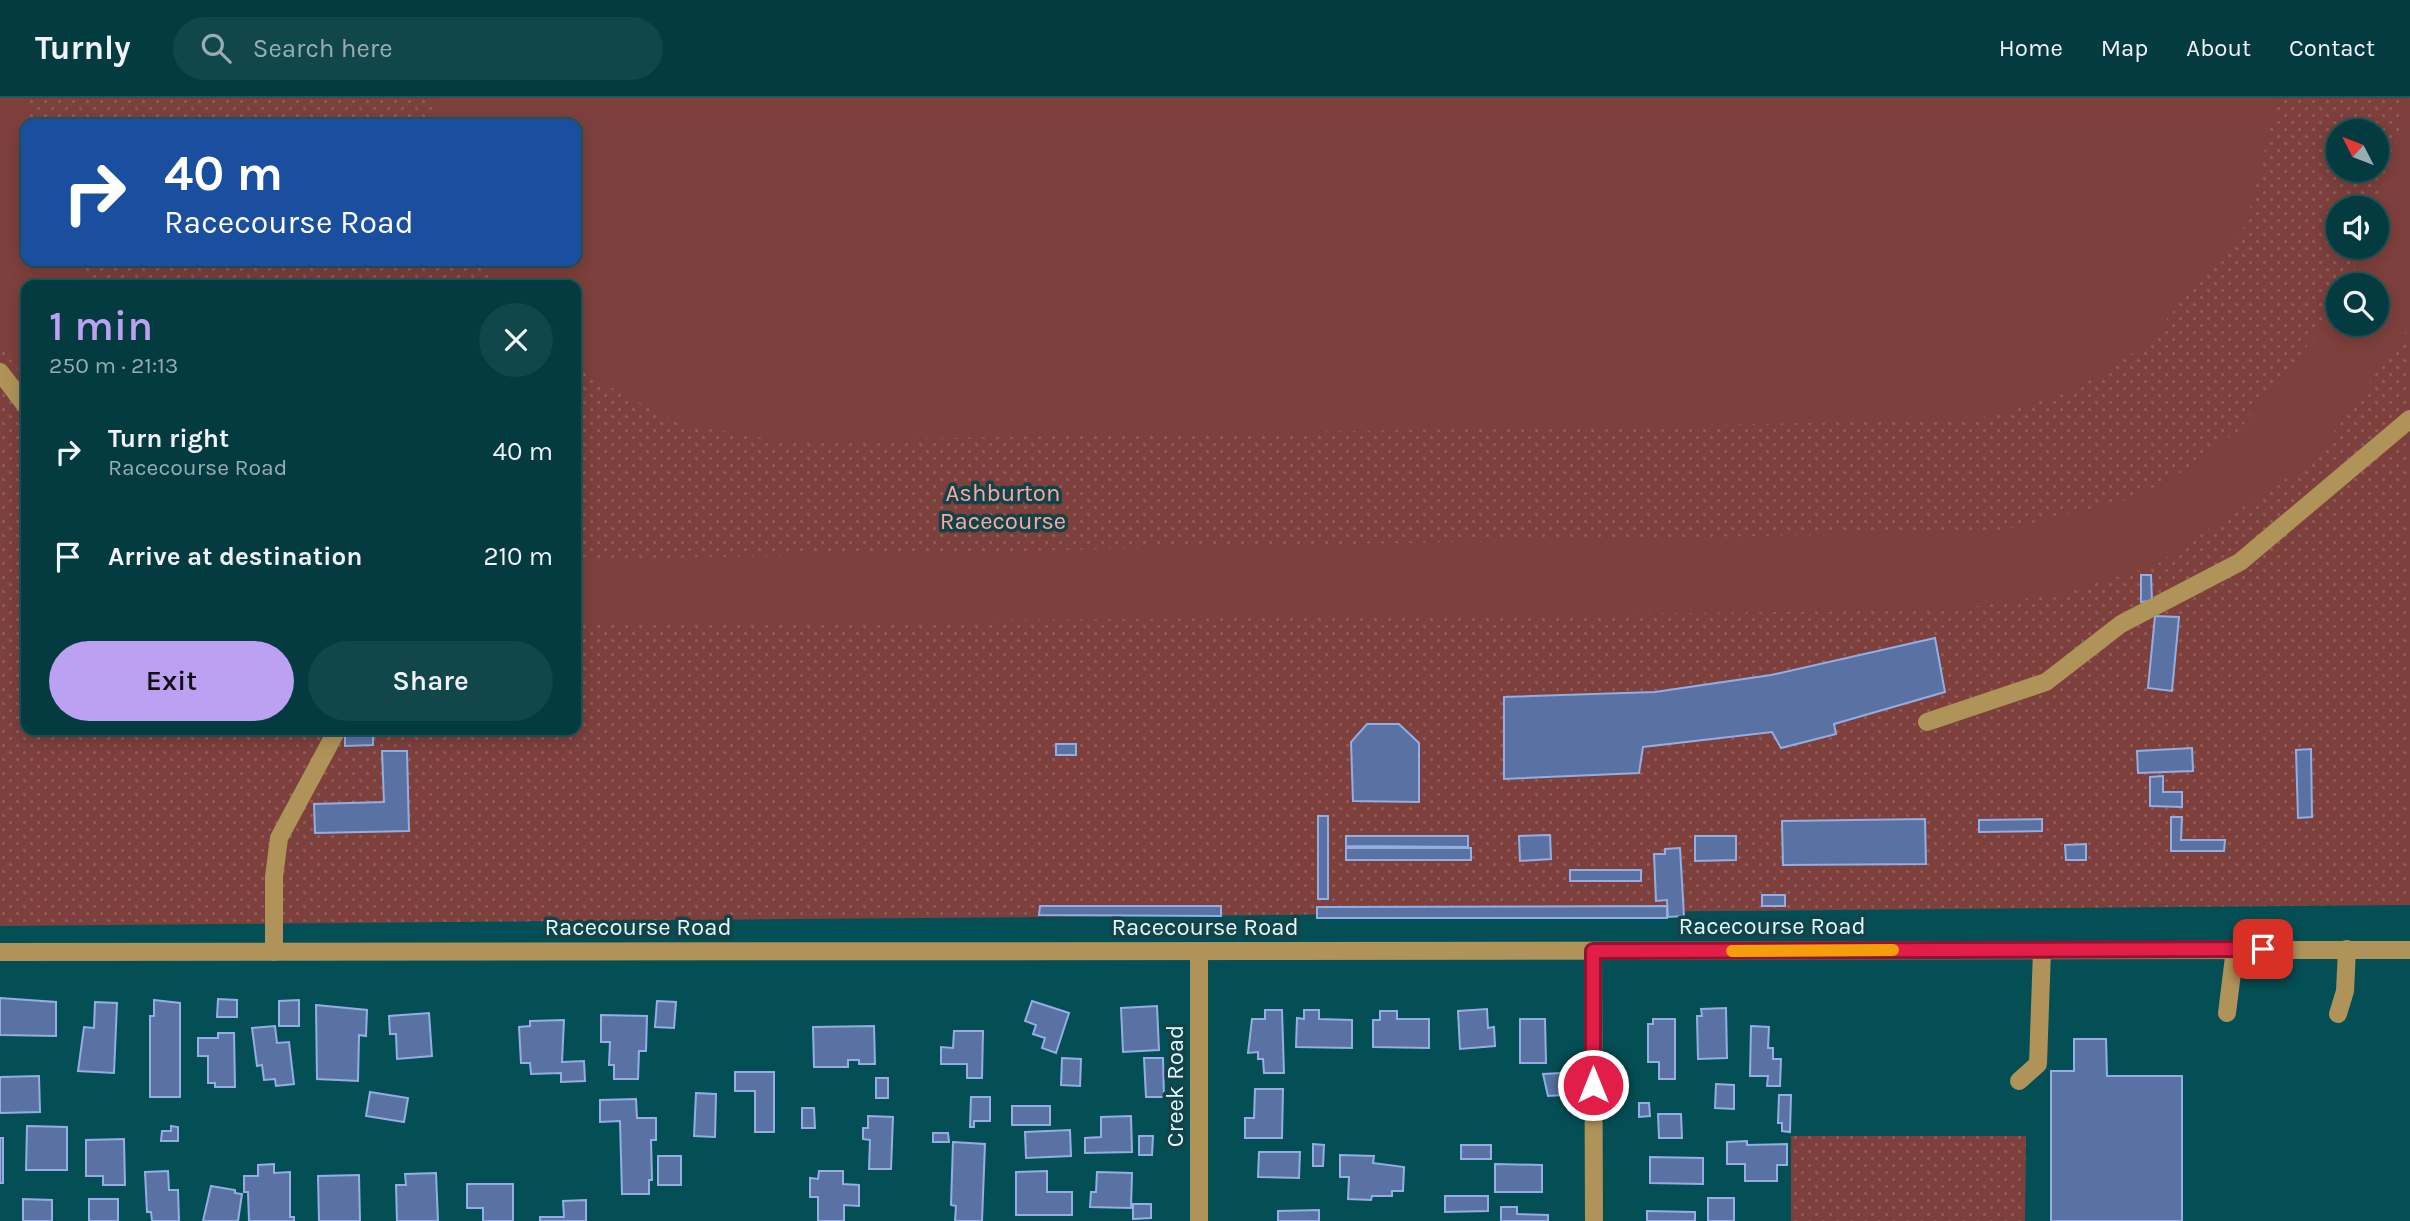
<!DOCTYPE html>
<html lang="en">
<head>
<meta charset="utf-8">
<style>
  body { margin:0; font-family:Karla,sans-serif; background:#11464b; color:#f1f3f6; height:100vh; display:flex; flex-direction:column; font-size:26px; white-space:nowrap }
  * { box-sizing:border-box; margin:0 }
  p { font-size:23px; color:#97adb1 }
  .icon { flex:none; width:38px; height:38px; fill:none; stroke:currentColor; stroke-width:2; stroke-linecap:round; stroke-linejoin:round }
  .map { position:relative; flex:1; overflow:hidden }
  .sheet { position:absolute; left:21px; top:182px; width:560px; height:455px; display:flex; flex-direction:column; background:#033b40; border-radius:14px; box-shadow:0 4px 18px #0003,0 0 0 2px #245559 }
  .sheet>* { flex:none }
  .banner { position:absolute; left:21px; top:21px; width:560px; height:147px; border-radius:14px; box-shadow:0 4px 18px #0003,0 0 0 2px #245559; background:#1a4fa0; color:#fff; overflow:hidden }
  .needle { width:46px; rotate:312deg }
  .tools { position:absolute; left:2326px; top:21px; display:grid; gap:14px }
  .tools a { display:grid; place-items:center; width:63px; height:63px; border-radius:50%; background:#033b40; box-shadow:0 4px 18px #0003,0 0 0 2px #245559; font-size:35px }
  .pin { position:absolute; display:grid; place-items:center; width:60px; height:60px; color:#fff; margin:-30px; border-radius:14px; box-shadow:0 4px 10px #0006 }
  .me { position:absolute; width:77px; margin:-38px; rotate:0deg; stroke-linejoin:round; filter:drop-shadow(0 0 5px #0008) }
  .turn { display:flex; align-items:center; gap:24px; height:147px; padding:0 28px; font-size:32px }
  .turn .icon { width:91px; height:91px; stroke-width:2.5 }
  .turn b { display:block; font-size:49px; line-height:60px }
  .round { display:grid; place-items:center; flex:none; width:74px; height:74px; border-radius:37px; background:#11464b }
  .headline { display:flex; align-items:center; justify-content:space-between; height:119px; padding:0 28px }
  h1 { font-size:42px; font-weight:600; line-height:52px; color:#bca0f2 }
  .action { display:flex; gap:14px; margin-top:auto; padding:14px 28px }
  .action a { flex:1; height:80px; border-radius:42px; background:#bca0f2; color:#111; font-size:28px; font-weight:600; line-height:80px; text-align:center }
  .action a+a { background:#11464b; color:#f1f3f6 }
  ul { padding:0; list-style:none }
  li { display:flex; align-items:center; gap:21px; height:105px; padding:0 28px }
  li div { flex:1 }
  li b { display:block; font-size:26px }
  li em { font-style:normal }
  header { display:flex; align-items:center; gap:42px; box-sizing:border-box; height:98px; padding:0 35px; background:#033b40; border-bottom:2px solid #245559 }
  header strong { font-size:33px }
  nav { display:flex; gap:38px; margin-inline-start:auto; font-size:24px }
  .search { width:490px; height:63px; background:#11464b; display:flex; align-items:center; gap:18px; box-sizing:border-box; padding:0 24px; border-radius:38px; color:#97adb1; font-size:26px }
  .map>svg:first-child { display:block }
  .grass { fill:url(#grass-dots); fill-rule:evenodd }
  .pitch { fill:#7d403d }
  .building { fill:#5a72a3; stroke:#94aee3; stroke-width:2 }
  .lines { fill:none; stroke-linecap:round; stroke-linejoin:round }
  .minor { stroke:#b09359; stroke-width:18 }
  .route-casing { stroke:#92132f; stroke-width:18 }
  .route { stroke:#e11d48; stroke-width:12 }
  .slow { stroke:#f59e0b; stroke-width:12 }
  .labels { text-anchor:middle; stroke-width:7; stroke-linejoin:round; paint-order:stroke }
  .park-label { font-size:24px; fill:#f8a9a3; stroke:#154247 }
  .street-label { font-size:24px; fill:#dcfbfe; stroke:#154247 }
</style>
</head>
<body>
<header>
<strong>Turnly</strong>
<div class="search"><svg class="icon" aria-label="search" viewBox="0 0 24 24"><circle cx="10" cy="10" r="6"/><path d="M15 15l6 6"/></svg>Search here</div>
<nav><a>Home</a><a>Map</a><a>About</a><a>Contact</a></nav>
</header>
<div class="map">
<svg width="2410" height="1123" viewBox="0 0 2410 1123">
  <defs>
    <pattern id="grass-dots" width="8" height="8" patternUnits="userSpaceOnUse" patternTransform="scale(1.75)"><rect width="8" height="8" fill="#7d403d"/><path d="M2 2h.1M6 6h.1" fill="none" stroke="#8f5c5a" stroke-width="1.8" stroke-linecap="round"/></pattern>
  </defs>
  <rect width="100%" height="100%" fill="#044f55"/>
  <g class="grass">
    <path d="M0 0H2410V807L0 828ZM26 26H576V163H26ZM2338 33H2376V72H2338ZM2338 110H2376V149H2338ZM26 187H576V632H26ZM2338 187H2376V226H2338Z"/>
    <path d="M1791 1038H2026L2025 1123H1791Z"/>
  </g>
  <g class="pitch">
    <path d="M0 0H25L29 26H26V163H74L89 187H26V281L0 248Z"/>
    <path d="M433 0H2278L2246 127 2143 249 2073 293 1975 322 780 343 679 325 590 278 576 266V187H499L483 163H576V26H437Z"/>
    <path d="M2403 0H2410V228L2315 361 2152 469 2057 496 1952 512 576 527V459L617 461 2000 433 2133 400 2184 373 2239 332 2338 210V226H2376V187H2350L2362 149H2376L2375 110 2400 36Z"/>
  </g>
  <g class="building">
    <path d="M2141 477H2151L2152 503 2141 504Z"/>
    <path d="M2155 518 2179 519 2172 593 2148 590Z"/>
    <path d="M1935 540 1945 594 1834 626 1836 636 1781 650 1772 634 1643 649 1639 675 1504 681V599L1655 594 1771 577Z"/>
    <path d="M1367 626H1399L1419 645V704L1353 703 1351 644Z"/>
    <path d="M345 632H373V647L345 648Z"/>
    <rect x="1056" y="646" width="20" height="11"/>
    <path d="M2192 650 2193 673 2138 675 2137 653Z"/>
    <path d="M2311 651 2312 719 2298 720 2296 652Z"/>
    <path d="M382 653H407L409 733 315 735 314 706 384 704Z"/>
    <path d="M2163 678V694H2182V709L2150 708V679Z"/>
    <rect x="1318" y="718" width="10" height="83"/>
    <path d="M2171 719H2182L2181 742H2225L2224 753H2171Z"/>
    <path d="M1925 721 1926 766 1783 767 1782 723Z"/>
    <path d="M2042 721V733L1979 734V722Z"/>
    <path d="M1550 737 1551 761 1520 763 1519 738Z"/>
    <path d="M1346 738H1468V749L1346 748Z"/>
    <path d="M1695 738H1736V762L1695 763Z"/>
    <path d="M2086 746V762H2066L2065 747Z"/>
    <rect x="1346" y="750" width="125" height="12"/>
    <path d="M1680 750 1684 818 1668 819 1667 802 1656 803 1654 756H1665V751Z"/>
    <rect x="1570" y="772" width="71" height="11"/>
    <rect x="1762" y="797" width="23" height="11"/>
    <path d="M1040 808H1221V818L1039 817Z"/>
    <path d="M1667 808V820H1317V809Z"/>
    <path d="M0 900 56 904V938L0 937Z"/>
    <path d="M218 901 237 902V919H217Z"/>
    <path d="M154 902 180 905V999H150V918H154Z"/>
    <path d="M299 902V928H279V903Z"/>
    <path d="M657 903 676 904 674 930 655 929Z"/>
    <path d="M1032 903 1069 915 1056 955 1042 950 1045 940 1033 936 1036 927 1025 923Z"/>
    <path d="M95 904 117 905 114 975 78 973 84 929 94 930Z"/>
    <path d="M316 907 367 912 366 938 359 937 358 983 317 981Z"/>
    <path d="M1157 908 1159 952 1123 954 1121 910Z"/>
    <path d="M1726 910 1727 960 1698 961 1697 918H1702L1701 911Z"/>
    <path d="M1487 911 1488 930 1494 929 1495 948 1460 951 1458 913Z"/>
    <path d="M1265 912H1282L1284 975H1264L1263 961H1258V954L1248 955 1252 921H1265Z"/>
    <path d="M1304 912H1319V921L1352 922V950L1296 949 1297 920 1304 921Z"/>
    <path d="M1380 913H1397V921H1429V950L1373 949V922H1380Z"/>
    <path d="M429 915 432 958 397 961 396 936H390L389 918Z"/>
    <path d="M601 917 647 918 646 953H639L638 981H614V967H609L610 944H601Z"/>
    <path d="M1520 921H1545L1546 965H1520Z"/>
    <path d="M1653 921H1675V981H1659V964H1648V926H1653Z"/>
    <path d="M564 922 562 964 584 963 585 983 561 984V975L531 976 530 965H521L519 929 530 928V923Z"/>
    <path d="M275 928 277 945 289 944 294 986 276 988 275 981 264 982 262 967 257 968 252 930Z"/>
    <path d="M874 928 875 966H859V962H848V969H814L813 929Z"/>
    <path d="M1751 928 1769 929 1768 950H1773V961H1781L1780 988H1767L1768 978H1750Z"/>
    <path d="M954 933H983L982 980H967V966H941V949L953 950Z"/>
    <path d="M218 935H234L235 989H215V985H208V958H198V940H218Z"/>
    <path d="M2074 941H2106L2107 978H2182V1123H2051V973H2074Z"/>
    <path d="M1062 960 1081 961 1080 988 1061 987Z"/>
    <path d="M1144 960H1163L1164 999H1146Z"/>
    <path d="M735 974H774V1034H755V993H735Z"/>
    <path d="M1561 975 1563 997 1548 998 1543 976Z"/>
    <path d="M39 978 40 1014 0 1015V979Z"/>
    <rect x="876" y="980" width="12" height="20"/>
    <path d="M1716 986 1734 987V1011L1715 1010Z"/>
    <path d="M1255 991H1283L1282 1040H1245V1020H1254Z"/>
    <path d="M370 994 408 1000 404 1024 366 1018Z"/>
    <path d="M696 995 716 996 715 1039 694 1038Z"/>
    <path d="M1779 997H1791L1790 1034 1782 1033V1025H1778Z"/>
    <path d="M971 999H990V1023H974V1029H970Z"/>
    <path d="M636 1001 637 1020H656V1042H651L652 1082H649V1096H622L620 1023 600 1024V1002Z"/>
    <path d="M1639 1005H1649L1650 1018 1639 1019Z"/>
    <rect x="1012" y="1008" width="38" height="19"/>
    <path d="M802 1010H814L815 1030H802Z"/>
    <path d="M1658 1016H1681L1682 1040H1659Z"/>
    <path d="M868 1018 893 1019 891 1071H869L870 1042 863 1041V1030H868Z"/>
    <path d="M1131 1018 1132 1054 1085 1055V1040L1101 1039V1019Z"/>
    <path d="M27 1028 67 1029V1072H26Z"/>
    <path d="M171 1028 178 1029V1043H161L162 1033H171Z"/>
    <path d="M1070 1032 1071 1058 1026 1060 1025 1034Z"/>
    <path d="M933 1035H948L949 1044H933Z"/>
    <path d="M1139 1038H1153L1152 1057H1139Z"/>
    <rect x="0" y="1040" width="3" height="45"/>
    <path d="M124 1041 125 1087H103V1078H86V1042Z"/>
    <path d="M1747 1043V1047L1787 1046V1067H1777V1083H1745V1066H1727V1044Z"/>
    <path d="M953 1044 985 1046 982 1123H955L956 1108 951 1107Z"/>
    <path d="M1313 1046 1324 1047 1323 1068H1313Z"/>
    <rect x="1461" y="1047" width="30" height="14"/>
    <path d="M1259 1054H1300L1299 1080 1258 1079Z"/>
    <path d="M1340 1057 1374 1058 1373 1065 1404 1069 1403 1093H1392V1098H1372L1371 1102 1348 1101 1349 1079H1340Z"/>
    <rect x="658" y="1058" width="23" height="29"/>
    <path d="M1650 1059 1703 1060V1086L1650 1085Z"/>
    <path d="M274 1066V1075L290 1074V1119H294V1123H249L248 1094H244V1078H258V1067Z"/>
    <path d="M1495 1066 1542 1067V1094H1495Z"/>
    <path d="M168 1073 169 1092H178L179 1123H152L151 1114H147L145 1074Z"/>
    <path d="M819 1073H843V1086L859 1087V1108L844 1107V1123H818V1099H810V1080L818 1081Z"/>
    <path d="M1047 1073V1094H1072V1117H1016V1074Z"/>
    <path d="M1097 1074 1132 1075 1131 1110 1090 1109 1091 1094H1096Z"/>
    <path d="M436 1075 438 1123H397L396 1087H406L405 1076Z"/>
    <path d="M359 1077 360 1123H319L318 1078Z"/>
    <path d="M467 1086H513V1123H483V1110H467Z"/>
    <path d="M211 1088 235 1092V1095L242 1096 238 1123H203Z"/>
    <path d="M1445 1098H1488V1113L1445 1114Z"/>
    <rect x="1708" y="1100" width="26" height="23"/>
    <path d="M23 1101 52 1102V1123H23Z"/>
    <rect x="89" y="1101" width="29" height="22"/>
    <path d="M586 1102V1123H540V1119H564L563 1103Z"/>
    <path d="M1133 1106H1151V1120L1133 1121Z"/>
    <path d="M1501 1109H1517V1116L1548 1117V1123H1501Z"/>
    <path d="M1319 1112V1123H1278V1113Z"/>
    <path d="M1647 1113 1695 1114V1123H1647Z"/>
  </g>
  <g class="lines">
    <g class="minor">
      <path d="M0 274 26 308"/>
      <path d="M1927 624 2046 584 2121 526 2240 464 2410 321"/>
      <path d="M1199 853V1123"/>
      <path d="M1593 853 1594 1123"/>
      <path d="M0 854 2410 852"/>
      <path d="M274 854V779L279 740 337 632"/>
      <path d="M2227 915 2235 851"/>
      <path d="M2338 916 2345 893 2347 851"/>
      <path d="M2019 983 2038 966 2042 852"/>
    </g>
  </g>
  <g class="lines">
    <defs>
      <path id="route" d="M1593 987V853L2263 851"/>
    </defs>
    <use href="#route" class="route-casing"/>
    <use href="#route" class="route"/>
    <path class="slow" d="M1732 853 1893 852"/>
  </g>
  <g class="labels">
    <g class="park-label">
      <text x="1003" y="403">Ashburton<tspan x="1003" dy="28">Racecourse</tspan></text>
    </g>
    <g class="street-label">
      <text x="1772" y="836">Racecourse Road</text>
      <text x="638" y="837">Racecourse Road</text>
      <text x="1205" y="837">Racecourse Road</text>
      <text transform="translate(1175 988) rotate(-90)" y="8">Creek Road</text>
    </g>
  </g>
</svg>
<div class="tools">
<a><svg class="needle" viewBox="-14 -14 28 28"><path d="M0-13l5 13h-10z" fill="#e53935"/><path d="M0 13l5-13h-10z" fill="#97adb1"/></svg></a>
<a><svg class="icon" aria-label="sound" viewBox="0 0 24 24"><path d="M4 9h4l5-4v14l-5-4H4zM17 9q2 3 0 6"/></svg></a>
<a><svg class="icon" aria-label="search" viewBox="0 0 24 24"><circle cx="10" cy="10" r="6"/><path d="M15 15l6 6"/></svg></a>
</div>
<div class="pin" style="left:2263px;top:851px;background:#d93025"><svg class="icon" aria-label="arrive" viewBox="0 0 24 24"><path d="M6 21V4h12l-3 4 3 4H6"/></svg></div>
<svg class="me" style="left:1593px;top:987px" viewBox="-20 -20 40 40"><circle r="17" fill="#e11d48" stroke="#fff" stroke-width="3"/><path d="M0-11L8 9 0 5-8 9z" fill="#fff"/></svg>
<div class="banner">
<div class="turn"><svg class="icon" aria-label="right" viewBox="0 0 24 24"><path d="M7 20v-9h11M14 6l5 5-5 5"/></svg><div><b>40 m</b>Racecourse Road</div></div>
</div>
<section class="sheet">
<div class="headline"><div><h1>1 min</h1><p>250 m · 21:13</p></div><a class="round"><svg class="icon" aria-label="close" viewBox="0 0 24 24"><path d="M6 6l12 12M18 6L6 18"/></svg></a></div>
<ul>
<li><svg class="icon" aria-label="right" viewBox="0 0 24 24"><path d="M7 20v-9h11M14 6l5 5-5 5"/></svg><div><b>Turn right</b><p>Racecourse Road</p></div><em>40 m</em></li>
<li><svg class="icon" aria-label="arrive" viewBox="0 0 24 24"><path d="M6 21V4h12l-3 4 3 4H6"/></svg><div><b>Arrive at destination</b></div><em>210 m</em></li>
</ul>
<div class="action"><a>Exit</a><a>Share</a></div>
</section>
</div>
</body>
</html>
